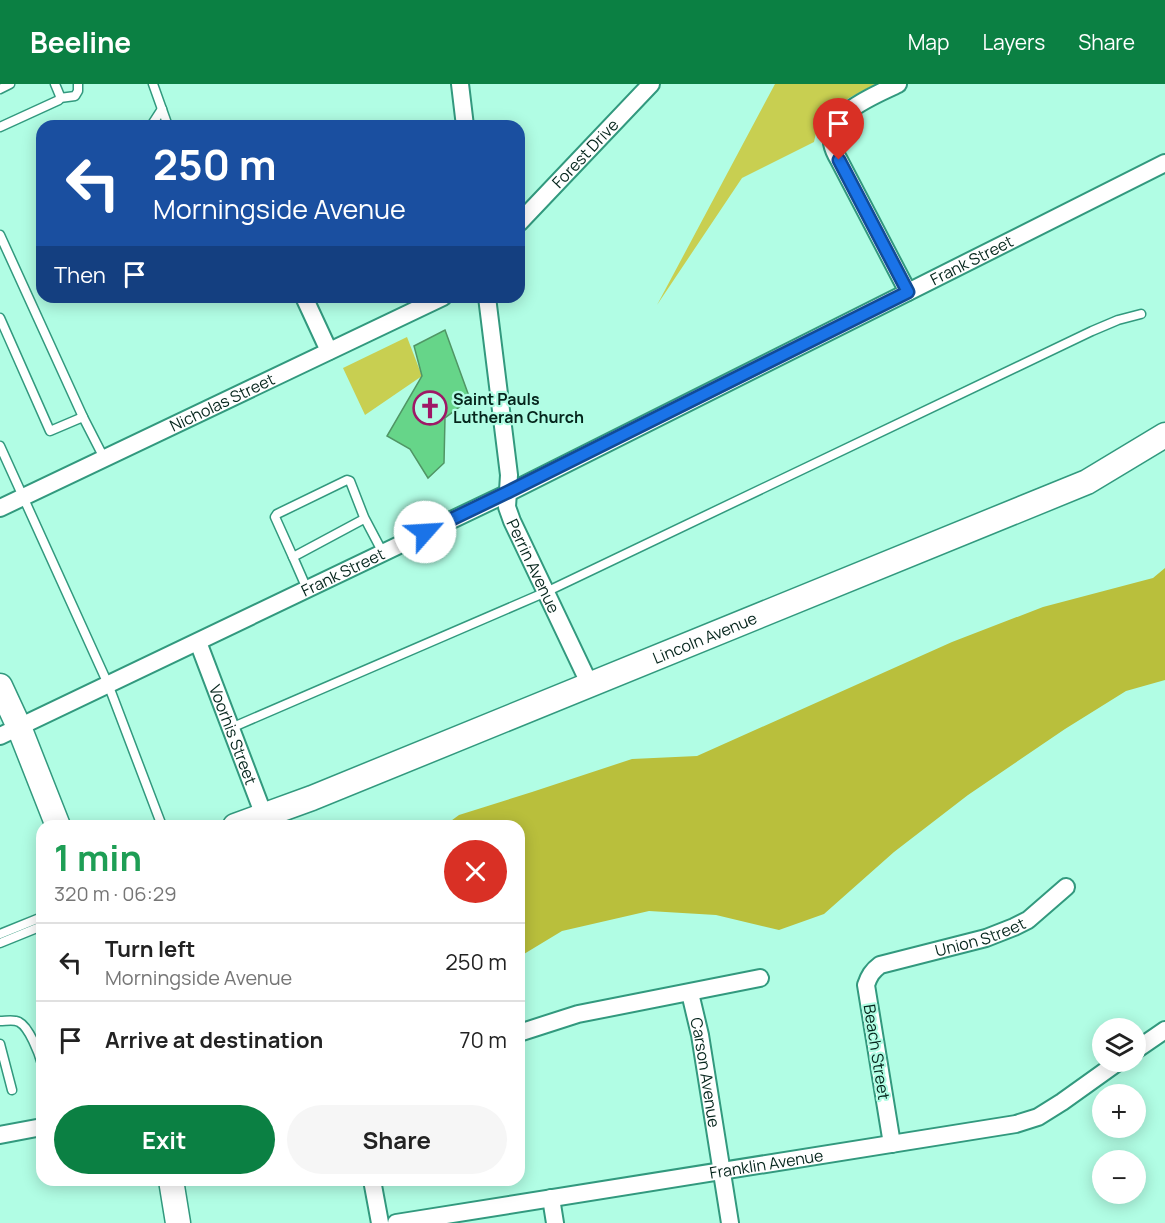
<!DOCTYPE html>
<html lang="en">
<head>
<meta charset="utf-8">
<style>
  body { margin:0; font-family:Manrope,sans-serif; background:#f6f6f6; color:#222; height:100vh; display:flex; flex-direction:column; font-size:22px; white-space:nowrap }
  * { box-sizing:border-box; margin:0 }
  p { font-size:20px; color:#767676 }
  .icon { flex:none; width:33px; height:33px; fill:none; stroke:currentColor; stroke-width:2; stroke-linecap:round; stroke-linejoin:round }
  .map { position:relative; flex:1; overflow:hidden }
  .panel { position:absolute; left:36px; top:736px; width:489px; height:366px; display:flex; flex-direction:column; background:#fff; border-radius:18px; box-shadow:0 3px 15px #0003 }
  .panel>* { flex:none }
  .banner { position:absolute; left:36px; top:36px; width:489px; height:183px; border-radius:18px; box-shadow:0 3px 15px #0003; background:#1a4fa0; color:#fff; overflow:hidden }
  .fabs { position:absolute; left:1092px; top:934px; display:grid; gap:12px }
  .fabs a { display:grid; place-items:center; width:54px; height:54px; border-radius:50%; background:#fff; box-shadow:0 3px 15px #0003; font-size:30px }
  .pin { position:absolute; display:grid; place-items:center; width:51px; height:51px; color:#fff; margin:-62px -26px; border-radius:50% 50% 50% 0; rotate:-45deg; box-shadow:0 0 6px #0007 }
  .pin .icon { rotate:45deg }
  .me { position:absolute; width:66px; margin:-33px; rotate:64deg; stroke-linejoin:round; filter:drop-shadow(0 0 4px #0008) }
  .turn { display:flex; align-items:center; gap:21px; height:126px; padding:0 18px; font-size:27px }
  .turn .icon { width:78px; height:78px; stroke-width:2.5 }
  .turn b { display:block; font-size:42px; line-height:51px }
  .then { display:flex; align-items:center; height:57px; padding:0 18px; background:#0003; gap:12px; font-size:22px }
  .round { display:grid; place-items:center; flex:none; width:63px; height:63px; border-radius:32px; background:#f6f6f6 }
  .overview { display:flex; align-items:center; justify-content:space-between; height:102px; padding:0 18px }
  h1 { font-size:36px; font-weight:700; line-height:45px; color:#1e9e55 }
  .action { display:flex; gap:12px; margin-top:auto; padding:12px 18px }
  .action a { flex:1; height:69px; border-radius:36px; background:#0b8043; color:#fff; font-size:24px; font-weight:700; line-height:69px; text-align:center }
  .action a+a { background:#f6f6f6; color:#222 }
  ul { padding:0; list-style:none }
  li { display:flex; align-items:center; gap:18px; height:78px; padding:0 18px; border-top:2px solid #e0e0e0 }
  li div { flex:1 }
  li b { display:block; font-size:22px }
  li em { font-style:normal }
  header { display:flex; align-items:center; gap:36px; box-sizing:border-box; height:84px; padding:0 30px; background:#0b8043; color:#fff }
  header strong { font-size:28px }
  nav { display:flex; gap:33px; margin-inline-start:auto; font-size:21px }
  .map>svg:first-child { display:block }
  .green { fill:#c8cf51 }
  .forest { fill:#b9bf3c }
  .building { fill:#66d589; stroke:#509665; stroke-width:1.5 }
  .lines { fill:none; stroke-linecap:round; stroke-linejoin:round }
  .lane-casing { stroke:#32997e; stroke-width:11 }
  .street-casing { stroke:#32997e; stroke-width:20 }
  .secondary-casing { stroke:#32997e; stroke-width:27 }
  .lane { stroke:#fff; stroke-width:8 }
  .street { stroke:#fff; stroke-width:16 }
  .secondary { stroke:#fff; stroke-width:24 }
  .route-casing { stroke:#114b97; stroke-width:15 }
  .route { stroke:#1a73e8; stroke-width:10 }
  .labels { text-anchor:middle; stroke-width:4.5; stroke-linejoin:round; paint-order:stroke }
  .street-label { font-size:16px; fill:#05251c; stroke:#b1fde4 }
  .poi-label { font-size:16px; font-weight:bold; fill:#05251c; stroke:#b1fde4; text-anchor:start }
</style>
</head>
<body>
<header>
<strong>Beeline</strong>
<nav><a>Map</a><a>Layers</a><a>Share</a></nav>
</header>
<div class="map">
<svg width="1165" height="1139" viewBox="0 0 1165 1139">
  <rect width="100%" height="100%" fill="#b1fde4"/>
  <g class="green">
    <path d="M775 0H875L827 26 816 49 814 58 742 94 657 221Z"/>
    <path d="M407 253 422 292 365 331 343 284Z"/>
  </g>
  <path class="forest" d="M1165 484V596L1126 607 1065 645 968 711 894 768 824 830 779 846 716 831 649 827 562 847 519 873V742H444L459 731 532 708 632 675 697 672 952 558 1043 523 1153 494Z"/>
  <path class="building" d="M445 246 470 315 445 334 444 379 428 394 410 365 387 352 422 292 414 262Z"/>
  <g class="lines">
    <defs>
      <g id="lane">
        <path d="M153 0 168 42"/>
        <path d="M0 5 10 0"/>
        <path d="M60 14 75 12 78 7V0"/>
        <path d="M151 42 162 25"/>
        <path d="M0 43 59 16 60 12 55 0"/>
        <path d="M0 151 83 333"/>
        <path d="M0 234 50 347 83 333 104 374"/>
        <path d="M0 362 108 600 162 742"/>
        <path d="M364 433 362 436 293 473 275 433 277 430 347 396 350 397 364 433 383 469"/>
        <path d="M293 473 307 505"/>
        <path d="M231 644 546 508 1092 247 1118 236 1141 230"/>
        <path d="M0 850 42 833"/>
        <path d="M0 859 42 842"/>
        <path d="M0 937C6 937 14 935 19 938 29 943 39 969 42 980"/>
        <path d="M0 960 12 1006"/>
      </g>
      <g id="street">
        <path d="M460 0 465 42"/>
        <path d="M898 0C876 11 829 28 832 59 833 65 836 71 839 76L908 208"/>
        <path id="s1" d="M519 139 651 0"/>
        <path d="M304 213 329 267"/>
        <path id="s2" d="M487 213 509 391 507 423 512 437 590 601"/>
        <path id="s3" d="M0 424 443 213"/>
        <path id="s4" d="M198 558 268 742"/>
        <path id="s5" d="M0 652 508 409 1165 79"/>
        <path id="s6" d="M690 909 700 951 730 1139"/>
        <path d="M519 949 578 930 760 894"/>
        <path d="M1136 966 1165 946"/>
        <path d="M0 1051 42 1043"/>
        <path id="s7" d="M892 1060 866 901C869 892 872 887 880 881L986 854 1014 843 1028 836 1066 803"/>
        <path d="M372 1096 380 1139"/>
        <path d="M551 1114 555 1139"/>
        <path id="s8" d="M396 1139 1016 1040 1038 1033 1062 1018 1118 978"/>
      </g>
      <g id="secondary">
        <path d="M0 602 19 643 58 742"/>
        <path id="s9" d="M235 742 312 714 1087 398 1165 351"/>
        <path d="M171 1096 178 1139"/>
      </g>
    </defs>
    <use href="#lane" class="lane-casing"/>
    <use href="#street" class="street-casing"/>
    <use href="#secondary" class="secondary-casing"/>
    <use href="#lane" class="lane"/>
    <use href="#street" class="street"/>
    <use href="#secondary" class="secondary"/>
  </g>
  <g class="lines">
    <defs>
      <path id="route" d="M425 448 508 408 908 208 839 76"/>
    </defs>
    <use href="#route" class="route-casing"/>
    <use href="#route" class="route"/>
  </g>
  <defs>
    <symbol id="church-ring" viewBox="-11 -11 22 22"><circle r="9.5" fill="#b1fde4" stroke="#9f1766" stroke-width="1.5"/><path d="M-1.2-6h2.4v3.5h3.3v2.4h-3.3V6h-2.4V-.1h-3.3v-2.4h3.3Z" fill="#9f1766"/></symbol>
  </defs>
  <g fill-rule="evenodd">
    <use href="#church-ring" x="411" y="305" width="38" height="38"/>
  </g>
  <g class="labels">
    <g class="street-label">
      <text dy="6" stroke="none"><textPath href="#s1" startOffset="96">Forest Drive</textPath></text>
      <text dy="6" stroke="none"><textPath href="#s5" startOffset="1082">Frank Street</textPath></text>
      <text dy="6" stroke="none"><textPath href="#s3" startOffset="246">Nicholas Street</textPath></text>
      <text dy="6" stroke="none"><textPath href="#s2" startOffset="276">Perrin Avenue</textPath></text>
      <text dy="6" stroke="none"><textPath href="#s5" startOffset="380">Frank Street</textPath></text>
      <text dy="6" stroke="none"><textPath href="#s9" startOffset="506">Lincoln Avenue</textPath></text>
      <text dy="6" stroke="none"><textPath href="#s4" startOffset="99">Voorhis Street</textPath></text>
      <text dy="6" stroke="none"><textPath href="#s7" startOffset="290">Union Street</textPath></text>
      <text transform="translate(877 968) rotate(81)" y="6">Beach Street</text>
      <text dy="6" stroke="none"><textPath href="#s6" startOffset="81">Carson Avenue</textPath></text>
      <text dy="6" stroke="none"><textPath href="#s8" startOffset="375">Franklin Avenue</textPath></text>
    </g>
    <g class="poi-label">
      <text x="453" y="321">Saint Pauls<tspan x="453" dy="18">Lutheran Church</tspan></text>
    </g>
  </g>
</svg>
<div class="fabs">
<a><svg class="icon" aria-label="layers" viewBox="0 0 24 24"><path d="M12 4l9 5-9 5-9-5zM3 14l9 5 9-5"/></svg></a>
<a>+</a>
<a>−</a>
</div>
<div class="pin" style="left:839px;top:76px;background:#d93025"><svg class="icon" aria-label="arrive" viewBox="0 0 24 24"><path d="M6 21V4h12l-3 4 3 4H6"/></svg></div>
<svg class="me" style="left:425px;top:448px" viewBox="-20 -20 40 40"><circle r="19" fill="#fff"/><path d="M0-13L10 11 0 6-10 11z" fill="#1a73e8"/></svg>
<div class="banner">
<div class="turn"><svg class="icon" aria-label="left" viewBox="0 0 24 24"><path d="M17 20v-9H6M10 6l-5 5 5 5"/></svg><div><b>250 m</b>Morningside Avenue</div></div>
<div class="then">Then<svg class="icon" aria-label="arrive" viewBox="0 0 24 24"><path d="M6 21V4h12l-3 4 3 4H6"/></svg></div>
</div>
<section class="panel">
<div class="overview"><div><h1>1 min</h1><p>320 m · 06:29</p></div><a class="round" style="background:#d93025;color:#fff"><svg class="icon" aria-label="close" viewBox="0 0 24 24"><path d="M6 6l12 12M18 6L6 18"/></svg></a></div>
<ul>
<li><svg class="icon" aria-label="left" viewBox="0 0 24 24"><path d="M17 20v-9H6M10 6l-5 5 5 5"/></svg><div><b>Turn left</b><p>Morningside Avenue</p></div><em>250 m</em></li>
<li><svg class="icon" aria-label="arrive" viewBox="0 0 24 24"><path d="M6 21V4h12l-3 4 3 4H6"/></svg><div><b>Arrive at destination</b></div><em>70 m</em></li>
</ul>
<div class="action"><a>Exit</a><a>Share</a></div>
</section>
</div>
</body>
</html>
